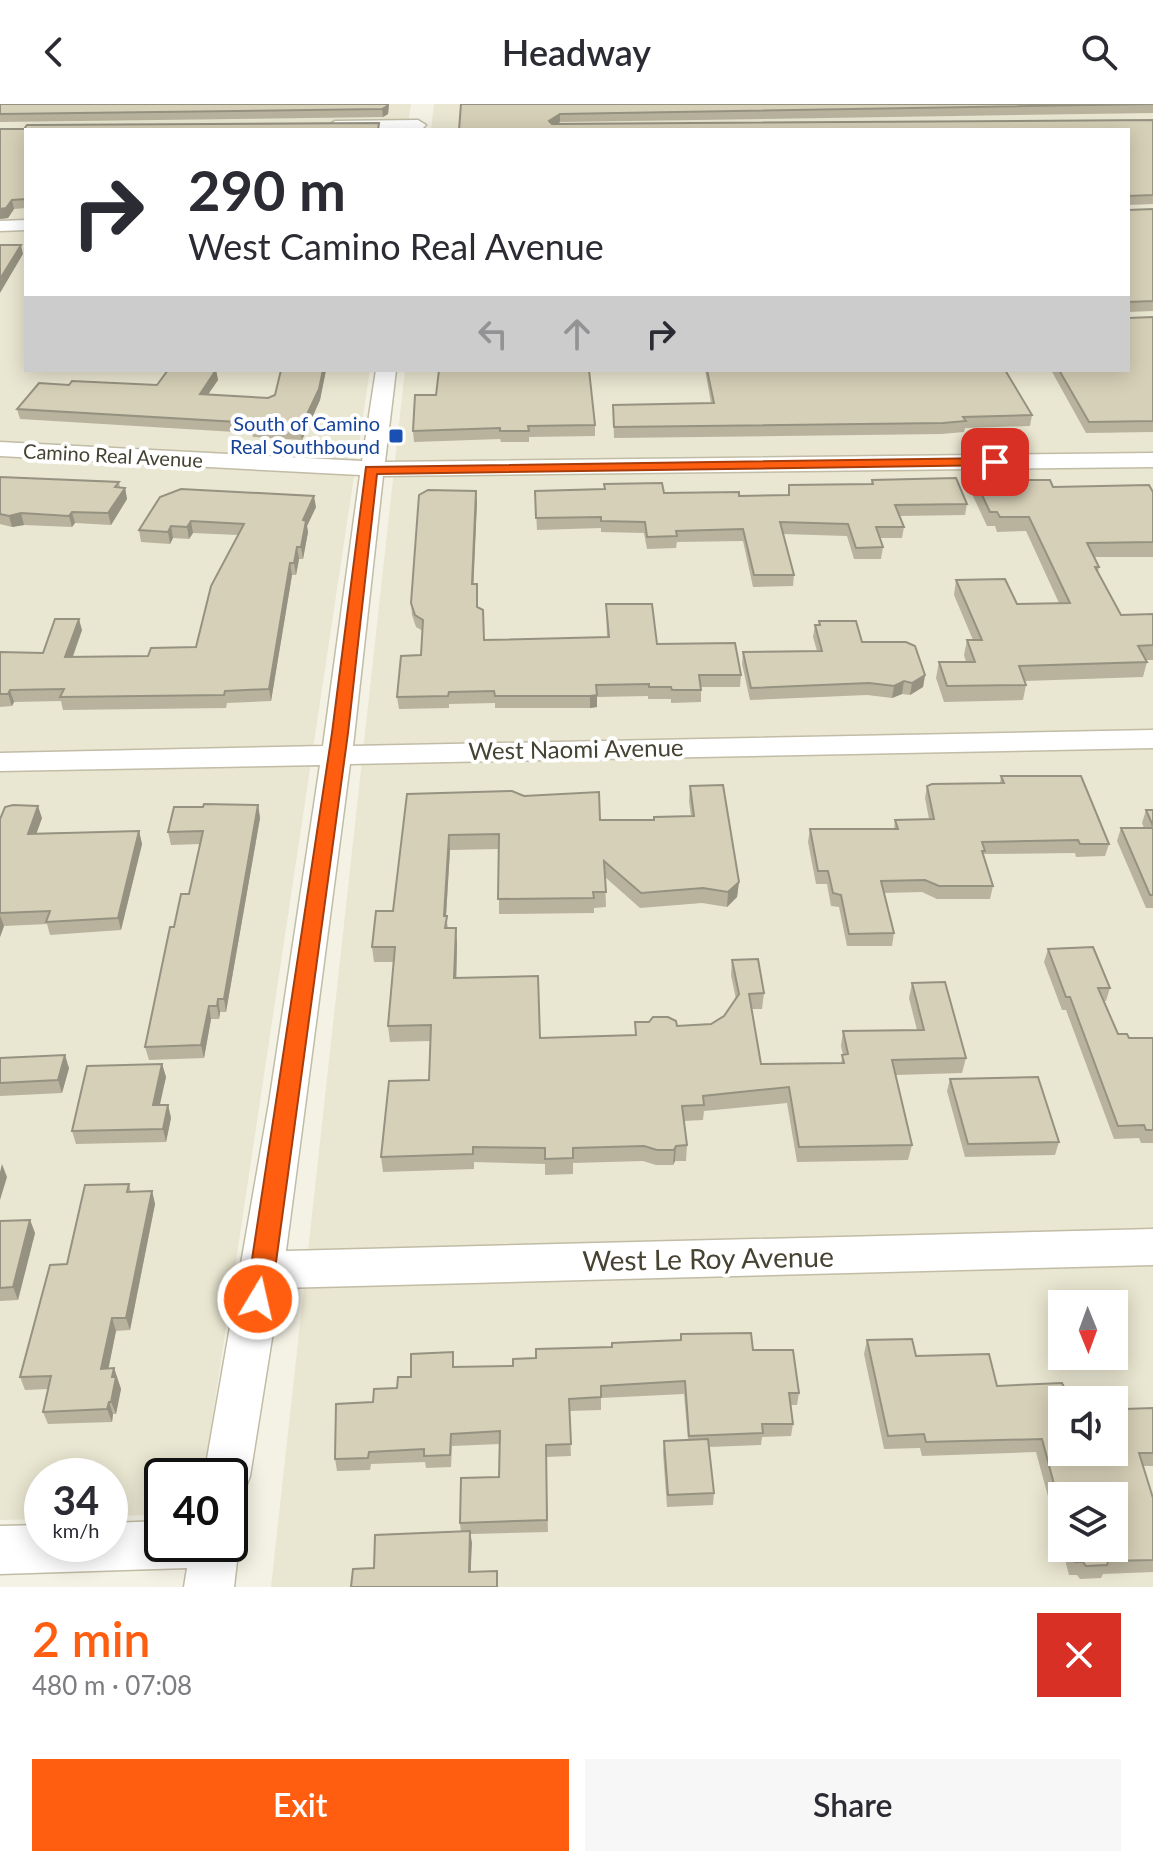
<!DOCTYPE html>
<html lang="en">
<head>
<meta charset="utf-8">
<style>
  body { margin:0; font-family:Lato,sans-serif; background:#f7f7f7; color:#2b2b33; height:100vh; display:flex; flex-direction:column; font-size:30px; white-space:nowrap }
  * { box-sizing:border-box; margin:0 }
  p { font-size:26px; color:#7c7c81 }
  .icon { flex:none; width:44px; height:44px; fill:none; stroke:currentColor; stroke-width:2; stroke-linecap:round; stroke-linejoin:round }
  .map { position:relative; height:1483px; overflow:hidden }
  .details { display:flex; flex-direction:column; background:#fff; flex:1 }
  .details>* { flex:none }
  .banner { position:absolute; left:24px; top:24px; width:1106px; height:244px; border-radius:0px; box-shadow:0 4px 20px #0003; background:#fff; color:#2b2b33; overflow:hidden }
  .needle { width:52px; rotate:179deg }
  .fabs { position:absolute; left:1048px; top:1186px; display:grid; gap:16px }
  .fabs a { display:grid; place-items:center; width:80px; height:80px; border-radius:0px; background:#fff; box-shadow:0 4px 20px #0003; font-size:40px }
  .speed { position:absolute; left:24px; top:1354px; display:flex; gap:16px; font-size:40px; font-weight:700; text-align:center }
  .speed>* { display:grid; place-content:center; width:104px; height:104px; border-radius:50%; background:#fff; box-shadow:0 4px 20px #0003; line-height:1 }
  .speed small { font-size:20px; font-weight:400 }
  .speed .limit { border:4px solid #111; border-radius:12px; background:#fff; color:#111 }
  .pin { position:absolute; display:grid; place-items:center; width:68px; height:68px; color:#fff; margin:-34px; border-radius:16px; box-shadow:0 4px 12px #0006 }
  .me { position:absolute; width:88px; margin:-44px; rotate:9deg; stroke-linejoin:round; filter:drop-shadow(0 0 6px #0008) }
  .turn { display:flex; align-items:center; gap:28px; height:168px; padding:0 32px; font-size:36px }
  .turn .icon { width:104px; height:104px; stroke-width:2.5 }
  .turn b { display:block; font-size:56px; line-height:68px }
  .lanes { display:flex; align-items:center; height:76px; padding:0 32px; background:#0003; justify-content:center; gap:40px; direction:ltr }
  .lanes .off { opacity:.35 }
  .round { display:grid; place-items:center; flex:none; width:84px; height:84px; border-radius:0px; background:#f7f7f7 }
  .overview { display:flex; align-items:center; justify-content:space-between; height:136px; padding:0 32px }
  h1 { font-size:48px; font-weight:600; line-height:60px; color:#ff5e10 }
  .action { display:flex; gap:16px; margin-top:auto; padding:16px 32px }
  .action a { flex:1; height:92px; border-radius:0px; background:#ff5e10; color:#fff; font-size:32px; font-weight:600; line-height:92px; text-align:center }
  .action a+a { background:#f7f7f7; color:#2b2b33 }
  header { display:flex; justify-content:space-between; align-items:center; height:104px; padding:0 32px; background:#fff; font-size:36px; font-weight:600 }
  .map>svg:first-child { display:block }
  .residential { fill:#e9e6d1; fill-rule:evenodd }
  .lines { fill:none; stroke-linecap:round; stroke-linejoin:round }
  .minor-casing { stroke:#c1bca5; stroke-width:3 }
  .minor { fill:#fff; fill-rule:evenodd }
  .wall { fill:#b9b39e }
  .shaded-wall { fill:#969281 }
  .building { fill:#d7d0b8; stroke:#969281; stroke-width:2; fill-rule:evenodd }
  .route { fill:#ff5e10; stroke:#a63d0a; stroke-width:2 }
  .transit-dot { fill:#1a4fb4; stroke:#fff; stroke-width:3 }
  .labels { text-anchor:middle; stroke-width:8; stroke-linejoin:round; paint-order:stroke }
  .far-transit-label { font-size:20px; fill:#164399; stroke:#fff; text-anchor:end }
  .far-street-label { font-size:20px; fill:#474333; stroke:#fff }
  .street-label { font-size:24px; fill:#474333; stroke:#fff }
  .near-street-label { font-size:28px; fill:#474333; stroke:#fff }
</style>
</head>
<body>
<header><svg class="icon" aria-label="back" viewBox="0 0 24 24"><path d="M15 5l-7 7 7 7"/></svg>Headway<svg class="icon" aria-label="search" viewBox="0 0 24 24"><circle cx="10" cy="10" r="6"/><path d="M15 15l6 6"/></svg></header>
<div class="map">
<svg width="1153" height="1483" viewBox="0 0 1153 1483">
  <rect width="100%" height="100%" fill="#f4f2e4"/>
  <g class="residential">
    <path d="M0 0H411L407 26H26V266H370L207 1350 201 1372H162V1406L152 1411 110 1412V1372H42V1415L0 1416Z"/>
    <path d="M434 0H1153V1483H271L405 266H1128V26H431ZM1062 1200H1114V1252H1062ZM1062 1296H1114V1348H1062ZM1062 1392H1114V1444H1062Z"/>
  </g>
  <g class="lines">
    <defs>
      <g id="minor">
        <path d="M418 16 426 21 423 24 333 26 327 22 335 17Z"/>
        <path d="M26 116V126L0 127V117Z"/>
        <path d="M376 266H396L385 358 1153 349V363L383 372 353 642 1153 626V644L350 660 286 1147 1153 1125V1161L280 1184 250 1372 244 1388 230 1393V1372H204L269 999 320 661 0 667V649L323 642 360 371 0 352V338L362 357Z"/>
        <path d="M162 1417V1440H230L232 1423 239 1440 234 1483H184L187 1464 0 1470V1422L42 1421V1440H110V1419Z"/>
      </g>
    </defs>
    <use href="#minor" class="minor-casing"/>
    <use href="#minor" class="minor"/>
  </g>
  <g class="wall">
    <path d="M0 0H389L388 10 383 13 0 18Z"/>
    <path d="M461 0H1153V9L560 18 556 20 1153 16V100L1128 101V26H459Z"/>
    <path d="M0 25 26 26V104L14 105 8 114 0 115Z"/>
    <path d="M1153 105V207L1128 208V214L1153 213V328L1086 329 1051 266H1128V106Z"/>
    <path d="M216 266 218 276 208 290 268 294 275 291 281 266H326L320 296 302 336 253 333 252 329 20 315 17 305 69 281H157Z"/>
    <path d="M705 266H1005L1032 311 1030 322 965 324 964 328 941 330 614 334 613 301 711 299Z"/>
    <path d="M436 291 595 321V332L529 333V338H501L500 335 414 338 413 327Z"/>
    <path d="M0 373 119 378 120 383 125 384 127 395 111 421 75 419 72 423 24 421 12 423 0 420Z"/>
    <path d="M872 376 967 400 965 411 899 412 904 423 902 434H880L883 443 881 455H854L847 432 783 430 794 471 793 482 753 483 743 437 677 438 676 444 647 445 644 429 601 428V424L537 426 535 387 664 389 739 392 788 391 789 381 871 380Z"/>
    <path d="M975 376 1053 383 1153 388V453H1095L1099 463 1098 468 1121 511 1153 510V556H1146L1147 558 1143 573 1025 577 1026 581 1023 596 944 598 936 574 939 558H966L964 551 967 536H973L954 491 956 476 1017 500 1059 499 1026 427 997 428 995 422H987L972 390Z"/>
    <path d="M160 393 316 403 307 422 308 428 303 455H299L296 471H292L271 597 227 599 226 604 63 606 61 597 14 598 12 602 0 603V548L43 549 82 526 73 553 148 552 196 543 238 431 193 429 189 435 173 434 170 440 141 438 139 426Z"/>
    <path d="M477 398 473 480 484 536 607 533 606 500 657 540 741 571 740 583H701V598L671 599V595H648V592L597 593V603L590 604H495V599L449 600V604L399 605 397 593 421 551 423 527 416 523 412 511 411 499Z"/>
    <path d="M819 517 925 571 923 583 910 591 902 590 892 594 867 591 750 596 742 560 743 548 817 547 813 533 815 521H819Z"/>
    <path d="M1001 672 1109 740 1105 752 1076 753 1075 749 984 750V753L993 782 990 795H937L922 788 884 789 894 829 892 842H847L839 803 831 802 827 780H816L808 738 810 725H894L895 716 929 715 925 694 927 682 1000 679Z"/>
    <path d="M690 682 739 778 737 793 727 803 702 799 640 804 605 773 606 803 594 804V809L499 810V745L450 746 446 812 448 824 457 839 456 874 540 934 635 931V918L677 922 711 920 724 912 736 895 731 871 732 856 764 889 762 905H751L761 960 841 959 843 951 841 942 843 927 917 926 909 894 912 879 966 954 962 969 896 971 912 1041 908 1056 797 1058 787 999 704 1007 703 1016 684 1017 687 1041 686 1057H675L673 1061H656L643 1057 573 1059V1070L545 1071V1060L474 1058V1065L383 1068 381 1053 429 976 431 937 390 938 388 922 394 858H374L372 843 393 807 407 690 524 692 600 716H654L691 712 689 697Z"/>
    <path d="M258 701 260 714 226 908H220L219 915H211L204 954 149 956 145 943 174 823 189 790 200 740 171 741 168 728Z"/>
    <path d="M1146 706H1153V804H1146L1117 737 1121 724H1144L1142 719Z"/>
    <path d="M42 714 36 729 139 727 142 740 121 826 50 831 47 820 4 822 0 833V715Z"/>
    <path d="M1048 845 1110 884 1106 897H1104L1118 930 1129 934H1153V1039H1141L1139 1034 1114 1035 1066 906H1062L1044 858Z"/>
    <path d="M0 954 69 964 62 989 0 992Z"/>
    <path d="M162 960 166 973 159 1001H168L171 1014 166 1038 76 1040 72 1027Z"/>
    <path d="M950 975 1059 1038 1055 1051 965 1053 947 987Z"/>
    <path d="M129 1080 131 1088 152 1087 155 1100 130 1226 116 1227 108 1265 114 1264 121 1285 116 1310H113L112 1318 48 1320 43 1308 48 1285 25 1286 20 1273 67 1160Z"/>
    <path d="M30 1116 35 1129 18 1196 0 1197V1117Z"/>
    <path d="M681 1230 753 1246 799 1289 797 1301H791L793 1320 791 1332 762 1333 761 1341 709 1343 714 1389 713 1401 667 1403 663 1349 664 1337 688 1336 684 1290 601 1294V1306L569 1307 571 1352 546 1353 548 1428 471 1430V1468L497 1467 498 1483H351L374 1464 461 1428 460 1419 499 1373 500 1340 452 1342 451 1363 426 1364 425 1358 371 1360 370 1366 337 1367 335 1355 373 1298 397 1284 411 1273 454 1263 513 1262 536 1254 612 1243 680 1236Z"/>
    <path d="M867 1236 916 1252 997 1282 1064 1283 1077 1292 1124 1305 1153 1304V1362H1143L1153 1394V1468L1103 1470 1101 1474 1080 1475 1077 1471H1069L1062 1444H1114L1062 1392V1444L1036 1348 922 1352 920 1344 884 1345 864 1250Z"/>
  </g>
  <g class="shaded-wall">
    <path d="M387 0H389L388 10 383 13 382 5Z"/>
    <path d="M560 10V18L549 26V17Z"/>
    <path d="M12 96 14 105 8 114 0 115V105Z"/>
    <path d="M21 141 23 150 0 189V175Z"/>
    <path d="M216 266 218 276 201 301 200 290Z"/>
    <path d="M323 266H326L320 296 302 336 300 325Z"/>
    <path d="M125 384 127 395 111 421 108 409Z"/>
    <path d="M476 387 477 398 473 491 472 480Z"/>
    <path d="M314 392 316 403 307 422 308 428 303 455 301 443 303 416Z"/>
    <path d="M72 408 75 419 72 423 69 412Z"/>
    <path d="M21 409 24 421 12 423 9 412Z"/>
    <path d="M191 417 193 429 189 435 187 423Z"/>
    <path d="M171 422 173 434 170 440 168 428Z"/>
    <path d="M297 443 299 455 296 471 294 459Z"/>
    <path d="M290 459 292 471 271 597 269 585Z"/>
    <path d="M79 515 82 526 68 565 65 553Z"/>
    <path d="M925 571 923 583 910 591 912 579Z"/>
    <path d="M904 577 902 590 892 594 894 582Z"/>
    <path d="M10 586 14 598 12 602 8 590Z"/>
    <path d="M597 591V603L590 604V592Z"/>
    <path d="M258 701 260 714 226 908 224 895Z"/>
    <path d="M38 702 42 714 32 742 28 730Z"/>
    <path d="M139 727 142 740 121 826 118 814Z"/>
    <path d="M449 731 450 746 445 827 444 812Z"/>
    <path d="M739 778 737 793 727 803 728 788Z"/>
    <path d="M0 811 4 822 0 833Z"/>
    <path d="M456 824 457 839 456 889 454 874Z"/>
    <path d="M218 895 220 908 219 915 217 902Z"/>
    <path d="M209 902 211 915 204 954 201 941Z"/>
    <path d="M65 951 69 964 62 989 58 976Z"/>
    <path d="M162 960 166 973 157 1014 153 1001Z"/>
    <path d="M168 1001 171 1014 166 1038 163 1025Z"/>
    <path d="M676 1042 675 1057 673 1061 674 1046Z"/>
    <path d="M2 1060 7 1073 0 1096V1068Z"/>
    <path d="M152 1087 155 1100 130 1226 126 1214Z"/>
    <path d="M30 1116 35 1129 18 1196 13 1183Z"/>
    <path d="M112 1214 116 1227 106 1277 101 1265Z"/>
    <path d="M114 1264 121 1285 116 1310 111 1298Z"/>
    <path d="M109 1298 113 1310 112 1318 107 1305Z"/>
    <path d="M470 1427 472 1439 470 1480 469 1468Z"/>
  </g>
  <g class="building">
    <path d="M0 0H387V2L382 5 0 10Z"/>
    <path d="M461 0H1153L560 10 549 17 552 20 1153 16V91L1128 92V26H459Z"/>
    <path d="M379 19 378 26H26V95L12 96 6 104 0 105V25H24L27 21Z"/>
    <path d="M1153 105V197L1128 198V214L1153 213V317L1089 318 1059 266H1128V106Z"/>
    <path d="M0 141H21L0 175Z"/>
    <path d="M168 266H216L200 290 268 294 275 291 281 266H323L319 285 300 325 251 322 254 319 17 305 39 279 69 281 72 277 157 281Z"/>
    <path d="M439 266H589L595 321 528 322 529 327H500V324L413 327 415 291H436Z"/>
    <path d="M707 266H1005L1032 311 963 313 966 317 943 319 614 323 613 301 714 299Z"/>
    <path d="M0 373 119 378 115 383 125 384 108 409 72 408 69 412 21 409 9 412 0 410Z"/>
    <path d="M956 374 967 400 895 401 904 423H876L883 443 856 444 848 420 780 418 794 471H754L743 425 676 427 677 432 647 433 645 418 601 417V413L536 414 535 387 605 385 604 380 662 379 664 389 739 388V392L789 391V381L873 380 872 376Z"/>
    <path d="M975 376H1050L1053 383 1149 381 1153 388V438L1087 439 1099 463H1095L1121 511 1153 510V541L1138 542 1147 558 1019 562 1026 581 947 582 939 558H975L967 536H982L956 476 1005 475 1017 500 1070 499 1029 413H1000L997 408H990Z"/>
    <path d="M181 385 314 392 303 416 306 417 301 443H297L294 459H290L269 585 225 587 224 591 60 593 64 585 10 586 8 590H0V548L43 549 55 515H79L65 553 148 552 151 544 196 543 211 482 244 420 191 417 187 423 171 422 168 428 139 426 160 393Z"/>
    <path d="M428 386 476 387 472 480H477V503L483 506 484 536 609 533 606 500H652L657 540 735 539 741 571H699L701 586H672L671 583H649V580L596 581 597 591 590 592H495L494 587 449 588 448 592 397 593 401 552 421 551 423 516 415 511 411 499 419 391Z"/>
    <path d="M819 517H856L862 538H906L915 542 925 571 912 579 904 577 894 582 869 579 751 584 743 548 822 547 815 521H820Z"/>
    <path d="M1001 672H1081L1109 740H1080L1078 736 982 738 985 747H982L993 782H939L925 776 881 777 894 829 849 830 841 791 833 789 828 767H818L810 725H898L895 716 934 715 927 682 932 680 1004 679Z"/>
    <path d="M723 681 739 778 728 788 703 784 641 789 604 757 606 788H593L594 794 498 795 499 730 449 731 444 812H447L445 824H456L454 874 538 872 540 934 636 931 635 918H649L653 913H668L676 917 677 922 711 920 724 912 739 890 732 856 758 855 764 889 749 890 761 960 844 959 842 951 848 950 843 927 924 926 912 879 945 878 966 954 892 956 912 1041 799 1043 789 983 703 992 704 1001 682 1002 687 1041 676 1042 674 1046H657L644 1042 573 1044V1054L545 1055V1044L473 1043V1050L381 1053 389 977 429 976 431 921 388 922 395 843H372L376 807H393L407 690 512 687 524 692 599 688 600 716H654V713L694 712 690 682Z"/>
    <path d="M204 700 258 701 224 895H218L217 902H209L201 941 145 943 170 823H174L181 790H189L203 727 168 728 174 703H203Z"/>
    <path d="M13 701 38 702 28 730 139 727 118 814 46 818 50 807 0 809V715L5 703Z"/>
    <path d="M1146 706H1153V722Z"/>
    <path d="M1121 724H1153V791H1150Z"/>
    <path d="M1093 843 1110 884H1098L1118 930H1127L1129 934H1153V1026H1146L1144 1021 1118 1022 1070 893H1066L1048 845Z"/>
    <path d="M65 951 58 976 0 979V954Z"/>
    <path d="M162 960 153 1001H168L163 1025 72 1027 87 962Z"/>
    <path d="M1038 973 1059 1038 968 1040 950 975Z"/>
    <path d="M129 1080 127 1088 152 1087 126 1214H112L101 1265 114 1264 112 1273H116L111 1298H109L107 1305 43 1308 51 1272 20 1273 50 1161 67 1160 85 1081Z"/>
    <path d="M30 1116 13 1183 0 1184V1117Z"/>
    <path d="M751 1229 753 1246H793L799 1289H789L793 1320H762L763 1329 689 1332 685 1277 601 1282V1293L569 1295 571 1340 546 1341 547 1416 460 1419 461 1374 499 1373 500 1327 451 1330 450 1351 424 1352V1345L369 1348 368 1354 335 1355 336 1300 373 1298 374 1285 397 1284 398 1273H411V1250L453 1248V1263L513 1262V1255L536 1254V1245L612 1243V1239L681 1236V1230Z"/>
    <path d="M912 1235 916 1252 989 1250 997 1282 1062 1279 1064 1283H1074L1077 1292H1116L1124 1305 1153 1304V1349H1139L1153 1394V1456L1108 1457 1107 1461 1086 1462 1083 1458H1075L1071 1444H1114V1392H1062V1410L1042 1335 926 1338 924 1330 888 1332 867 1236ZM1062 1296H1114V1348H1062Z"/>
    <path d="M708 1335 714 1389 668 1391 664 1337Z"/>
    <path d="M470 1427 469 1468 497 1467V1483H351L353 1465 374 1464 375 1431Z"/>
  </g>
  <path class="route" d="M995 354 1002 358 1000 361 377 370 348 629 271 1195 267 1203 258 1206 250 1203 246 1195 332 629 366 363Z"/>
  <rect class="transit-dot" x="388" y="324" width="16" height="16" rx="4"/>
  <g class="labels">
    <g class="far-transit-label">
      <text x="380" y="327">South of Camino<tspan x="380" dy="23">Real Southbound</tspan></text>
    </g>
    <g class="far-street-label">
      <text transform="translate(113 352) rotate(3)" y="7">Camino Real Avenue</text>
    </g>
    <g class="street-label">
      <text transform="translate(576 646) rotate(-1)" y="8">West Naomi Avenue</text>
    </g>
    <g class="near-street-label">
      <text transform="translate(708 1155) rotate(-1)" y="10">West Le Roy Avenue</text>
    </g>
  </g>
</svg>
<div class="fabs">
<a><svg class="needle" viewBox="-14 -14 28 28"><path d="M0-13l5 13h-10z" fill="#e53935"/><path d="M0 13l5-13h-10z" fill="#7c7c81"/></svg></a>
<a><svg class="icon" aria-label="sound" viewBox="0 0 24 24"><path d="M4 9h4l5-4v14l-5-4H4zM17 9q2 3 0 6"/></svg></a>
<a><svg class="icon" aria-label="layers" viewBox="0 0 24 24"><path d="M12 4l9 5-9 5-9-5zM3 14l9 5 9-5"/></svg></a>
</div>
<div class="speed"><div>34<small>km/h</small></div><div class="limit">40</div></div>
<div class="pin" style="left:995px;top:358px;background:#d93025"><svg class="icon" aria-label="arrive" viewBox="0 0 24 24"><path d="M6 21V4h12l-3 4 3 4H6"/></svg></div>
<svg class="me" style="left:258px;top:1195px" viewBox="-20 -20 40 40"><circle r="17" fill="#ff5e10" stroke="#fff" stroke-width="3"/><path d="M0-11L8 9 0 5-8 9z" fill="#fff"/></svg>
<div class="banner">
<div class="turn"><svg class="icon" aria-label="right" viewBox="0 0 24 24"><path d="M7 20v-9h11M14 6l5 5-5 5"/></svg><div><b>290 m</b>West Camino Real Avenue</div></div>
<div class="lanes"><svg class="icon off" aria-label="left" viewBox="0 0 24 24"><path d="M17 20v-9H6M10 6l-5 5 5 5"/></svg><svg class="icon off" aria-label="ahead" viewBox="0 0 24 24"><path d="M12 20V5M6 11l6-6 6 6"/></svg><svg class="icon" aria-label="right" viewBox="0 0 24 24"><path d="M7 20v-9h11M14 6l5 5-5 5"/></svg></div>
</div>
</div>
<section class="details">
<div class="overview"><div><h1>2 min</h1><p>480 m · 07:08</p></div><a class="round" style="background:#d93025;color:#fff"><svg class="icon" aria-label="close" viewBox="0 0 24 24"><path d="M6 6l12 12M18 6L6 18"/></svg></a></div>
<div class="action"><a>Exit</a><a>Share</a></div>
</section>
</body>
</html>
